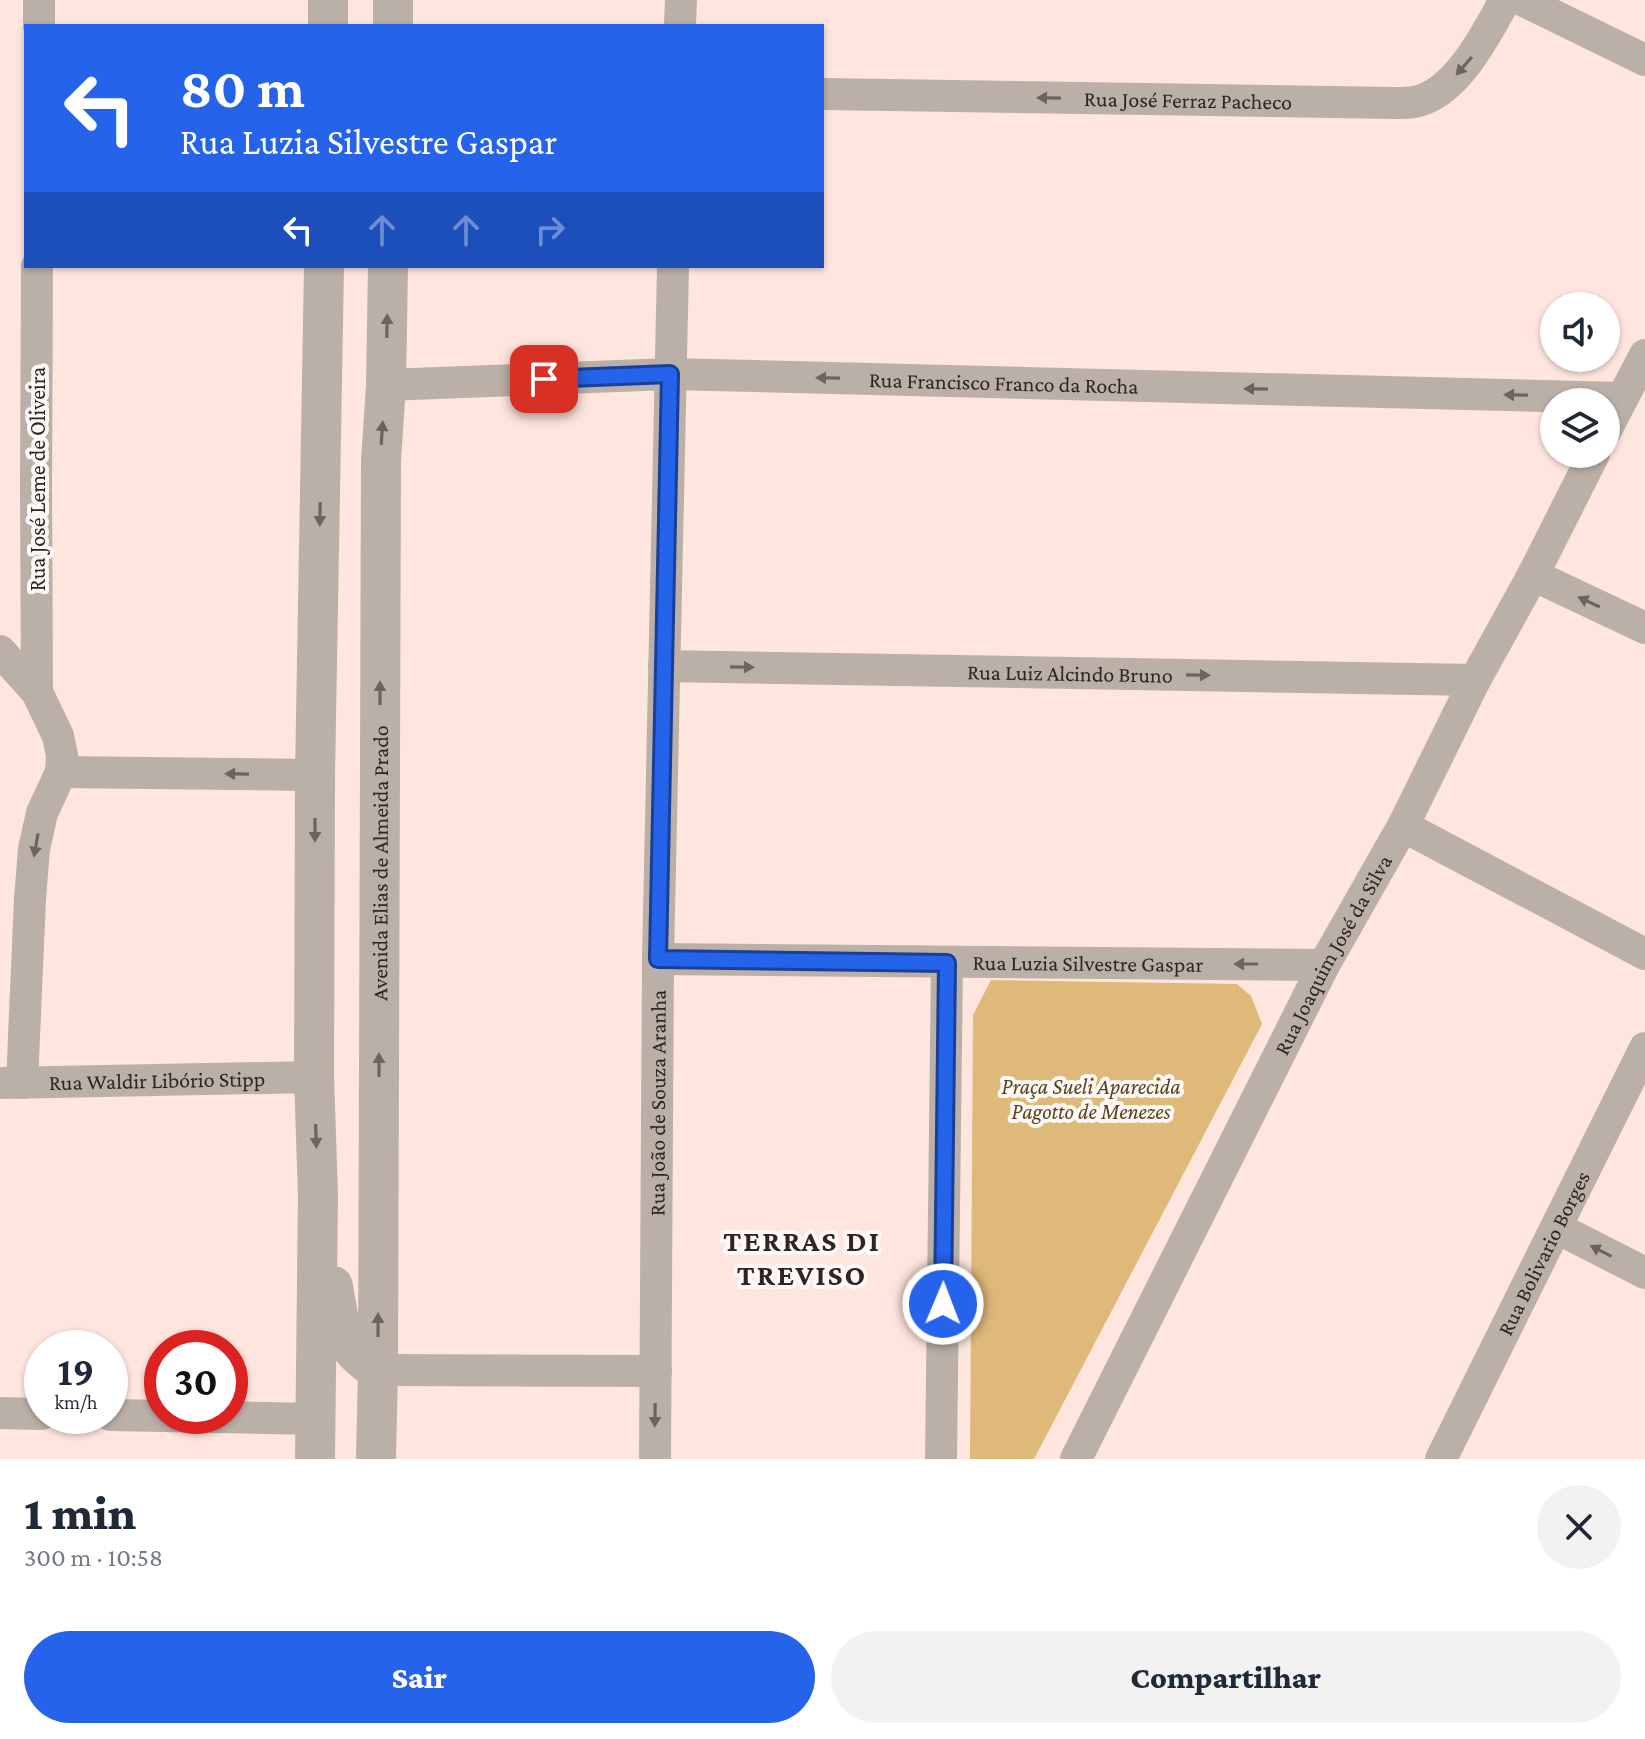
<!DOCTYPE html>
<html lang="pt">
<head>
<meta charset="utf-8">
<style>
  body { margin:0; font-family:"Crimson Pro",serif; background:#f2f2f3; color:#1f2937; height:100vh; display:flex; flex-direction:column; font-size:30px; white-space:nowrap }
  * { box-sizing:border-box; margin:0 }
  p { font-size:26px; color:#747a83 }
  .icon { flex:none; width:44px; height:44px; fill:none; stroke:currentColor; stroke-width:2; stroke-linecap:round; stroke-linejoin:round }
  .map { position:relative; height:1459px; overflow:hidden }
  .sheet { display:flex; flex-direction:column; background:#fff; flex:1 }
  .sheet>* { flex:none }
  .banner { position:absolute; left:24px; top:24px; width:800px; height:244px; border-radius:0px; box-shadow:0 2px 6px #0004; background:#2563eb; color:#fff; overflow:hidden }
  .buttons { position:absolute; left:1540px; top:292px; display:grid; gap:16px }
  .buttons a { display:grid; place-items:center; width:80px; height:80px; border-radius:50%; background:#fff; box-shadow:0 2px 6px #0004; font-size:40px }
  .speed { position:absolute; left:24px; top:1330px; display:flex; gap:16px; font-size:40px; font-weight:700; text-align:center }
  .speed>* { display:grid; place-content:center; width:104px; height:104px; border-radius:50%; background:#fff; box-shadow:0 2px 6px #0004; line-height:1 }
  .speed small { font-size:20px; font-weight:400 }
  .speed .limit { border:12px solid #d22; background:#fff; color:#111 }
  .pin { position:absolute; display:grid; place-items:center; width:68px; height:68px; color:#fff; margin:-34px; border-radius:16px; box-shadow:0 4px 12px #0006 }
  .me { position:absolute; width:88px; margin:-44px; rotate:1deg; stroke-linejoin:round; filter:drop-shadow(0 0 6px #0008) }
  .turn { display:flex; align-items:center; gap:28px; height:168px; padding:0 24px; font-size:36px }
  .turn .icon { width:104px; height:104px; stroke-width:2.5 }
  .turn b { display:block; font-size:56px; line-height:68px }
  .lanes { display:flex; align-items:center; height:76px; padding:0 24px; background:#0003; justify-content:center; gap:40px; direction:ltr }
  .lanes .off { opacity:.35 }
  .round { display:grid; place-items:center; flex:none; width:84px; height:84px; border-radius:42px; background:#f2f2f3 }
  .summary { display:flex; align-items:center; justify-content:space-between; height:136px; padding:0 24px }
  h1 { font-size:48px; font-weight:800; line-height:60px }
  .action { display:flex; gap:16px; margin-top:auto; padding:16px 24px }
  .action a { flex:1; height:92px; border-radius:48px; background:#2563eb; color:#fff; font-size:32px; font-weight:800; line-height:92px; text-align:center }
  .action a+a { background:#f2f2f3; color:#1f2937 }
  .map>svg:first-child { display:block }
  .green { fill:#dfb97a }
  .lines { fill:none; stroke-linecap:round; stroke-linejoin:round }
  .minor { stroke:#bab0a8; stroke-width:32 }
  .tertiary { stroke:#bab0a8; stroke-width:40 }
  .oneway { fill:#6e645e }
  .route-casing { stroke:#184099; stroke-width:20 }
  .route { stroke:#2563eb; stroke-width:14 }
  .labels { text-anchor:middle; stroke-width:8; stroke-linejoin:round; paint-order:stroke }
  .street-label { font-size:22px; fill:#2f2521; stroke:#fef8f6 }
  .park-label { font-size:22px; font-style:italic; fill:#57421c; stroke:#fef8f6 }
  .district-label { font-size:30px; font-weight:bold; letter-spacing:2px; fill:#2f2521; stroke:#fef8f6 }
</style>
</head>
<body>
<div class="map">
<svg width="1645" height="1459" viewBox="0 0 1645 1459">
  <rect width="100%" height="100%" fill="#fee6de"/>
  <path class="green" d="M991 980 1237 984 1251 996 1262 1024 1034 1459H970L973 1015Z"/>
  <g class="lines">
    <g class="minor">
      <path d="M1522 0 1645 60"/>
      <path d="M39 26V0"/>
      <path d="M680 26 681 0"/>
      <path id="s1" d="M822 94 1395 103C1401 103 1408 103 1414 102 1456 95 1486 34 1505 0"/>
      <path d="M37 266 36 486 37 692"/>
      <path id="s2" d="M386 385 670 374 1622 398"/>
      <path d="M1606 430 1645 355"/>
      <path d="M1533 575 1645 628"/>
      <path d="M0 651 37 692 58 736 62 755 61 772 42 813 34 849 30 899 22 1083"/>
      <path id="s3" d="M664 666 1475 680"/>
      <path d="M61 772 315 775"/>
      <path d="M1403 826 1645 954"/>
      <path id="s4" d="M658 959 1324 965"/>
      <path id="s5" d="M3 1083 314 1077"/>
      <path d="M1557 1228 1645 1273"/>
      <path d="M378 1370 656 1371"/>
      <path d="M0 1413 42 1414"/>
      <path d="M110 1415 316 1419"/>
      <path id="s6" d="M655 1459 658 959 673 266"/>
      <path d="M941 1459 947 963"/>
      <path id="s7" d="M1076 1459 1324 965 1403 826 1475 680 1533 575 1594 454"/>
      <path id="s8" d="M1441 1459 1645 1048"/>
    </g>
    <g class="tertiary">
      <path d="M328 26V0"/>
      <path d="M393 26V0"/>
      <path d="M333 1286C339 1325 341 1349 378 1370"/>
      <path d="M315 1459 318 1195 314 1077 315 775 324 266"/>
      <path id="s9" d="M376 1459 378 1370 381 461 386 385 388 266"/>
    </g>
  </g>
  <defs><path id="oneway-solid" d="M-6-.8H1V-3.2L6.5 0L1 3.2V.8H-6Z" transform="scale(2)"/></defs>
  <g class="oneway">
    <use href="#oneway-solid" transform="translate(1464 66) rotate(131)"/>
    <use href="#oneway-solid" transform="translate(1049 98) rotate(-179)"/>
    <use href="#oneway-solid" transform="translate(387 326) rotate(-89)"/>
    <use href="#oneway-solid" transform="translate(828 378) rotate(-179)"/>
    <use href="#oneway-solid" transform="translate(1256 389) rotate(-179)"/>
    <use href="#oneway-solid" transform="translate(1516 395) rotate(-179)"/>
    <use href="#oneway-solid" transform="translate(382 433) rotate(-86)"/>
    <use href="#oneway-solid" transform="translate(320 514) rotate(91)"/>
    <use href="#oneway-solid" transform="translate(1589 602) rotate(-155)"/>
    <use href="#oneway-solid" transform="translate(742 667) rotate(1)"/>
    <use href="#oneway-solid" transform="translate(1198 675) rotate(1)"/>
    <use href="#oneway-solid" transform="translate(380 693) rotate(-90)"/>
    <use href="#oneway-solid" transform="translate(237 774) rotate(-179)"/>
    <use href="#oneway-solid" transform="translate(315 830) rotate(90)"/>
    <use href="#oneway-solid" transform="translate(36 845) rotate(100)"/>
    <use href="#oneway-solid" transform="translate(1246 964) rotate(-180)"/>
    <use href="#oneway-solid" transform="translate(379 1065) rotate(-90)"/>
    <use href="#oneway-solid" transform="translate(316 1136) rotate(88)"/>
    <use href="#oneway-solid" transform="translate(1601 1251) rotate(-153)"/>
    <use href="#oneway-solid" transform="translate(378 1325) rotate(-90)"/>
    <use href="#oneway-solid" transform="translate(655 1415) rotate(91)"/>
  </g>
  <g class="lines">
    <defs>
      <path id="route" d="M544 379 670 374 658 959 947 963 943 1304"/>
    </defs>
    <use href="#route" class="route-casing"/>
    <use href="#route" class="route"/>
  </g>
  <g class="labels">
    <g class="street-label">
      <text dy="8" stroke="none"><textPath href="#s1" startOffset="366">Rua José Ferraz Pacheco</textPath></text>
      <text dy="8" stroke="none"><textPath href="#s2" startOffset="618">Rua Francisco Franco da Rocha</textPath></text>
      <text transform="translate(37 479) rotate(-90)" y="8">Rua José Leme de Oliveira</text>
      <text dy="8" stroke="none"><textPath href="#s3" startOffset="406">Rua Luiz Alcindo Bruno</textPath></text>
      <text dy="8" stroke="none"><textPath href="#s9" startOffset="596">Avenida Elias de Almeida Prado</textPath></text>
      <text dy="8" stroke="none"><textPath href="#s7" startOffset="566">Rua Joaquim José da Silva</textPath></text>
      <text dy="8" stroke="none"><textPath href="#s4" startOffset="430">Rua Luzia Silvestre Gaspar</textPath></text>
      <text dy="8" stroke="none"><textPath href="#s5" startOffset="154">Rua Waldir Libório Stipp</textPath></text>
      <text dy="8" stroke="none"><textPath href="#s6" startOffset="356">Rua João de Souza Aranha</textPath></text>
      <text dy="8" stroke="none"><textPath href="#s8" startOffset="230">Rua Bolivario Borges</textPath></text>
    </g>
    <g class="park-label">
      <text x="1091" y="1094">Praça Sueli Aparecida<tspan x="1091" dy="25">Pagotto de Menezes</tspan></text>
    </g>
    <g class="district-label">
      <text x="802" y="1251">TERRAS DI<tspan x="802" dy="34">TREVISO</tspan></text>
    </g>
  </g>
</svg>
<div class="buttons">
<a><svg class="icon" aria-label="sound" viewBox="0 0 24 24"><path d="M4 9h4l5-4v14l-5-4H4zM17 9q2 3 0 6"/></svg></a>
<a><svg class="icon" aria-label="layers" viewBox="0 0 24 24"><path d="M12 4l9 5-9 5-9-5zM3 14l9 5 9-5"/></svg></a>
</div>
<div class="speed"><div>19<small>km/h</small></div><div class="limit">30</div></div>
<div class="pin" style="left:544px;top:379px;background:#d93025"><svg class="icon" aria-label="arrive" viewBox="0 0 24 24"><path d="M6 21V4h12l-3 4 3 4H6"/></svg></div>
<svg class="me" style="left:943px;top:1304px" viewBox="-20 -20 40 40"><circle r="17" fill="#2563eb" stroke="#fff" stroke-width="3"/><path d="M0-11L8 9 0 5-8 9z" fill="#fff"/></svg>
<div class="banner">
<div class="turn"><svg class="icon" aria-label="left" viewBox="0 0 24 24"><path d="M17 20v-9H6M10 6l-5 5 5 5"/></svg><div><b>80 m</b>Rua Luzia Silvestre Gaspar</div></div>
<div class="lanes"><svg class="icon" aria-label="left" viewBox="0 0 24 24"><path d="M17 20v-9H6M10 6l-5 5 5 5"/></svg><svg class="icon off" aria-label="ahead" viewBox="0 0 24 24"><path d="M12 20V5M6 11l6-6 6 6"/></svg><svg class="icon off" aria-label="ahead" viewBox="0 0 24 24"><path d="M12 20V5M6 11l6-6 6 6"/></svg><svg class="icon off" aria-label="right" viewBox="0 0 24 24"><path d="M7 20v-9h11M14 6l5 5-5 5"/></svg></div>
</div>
</div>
<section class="sheet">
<div class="summary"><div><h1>1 min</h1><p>300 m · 10:58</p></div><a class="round"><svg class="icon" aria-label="close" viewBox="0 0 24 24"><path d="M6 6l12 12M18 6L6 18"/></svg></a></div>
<div class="action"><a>Sair</a><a>Compartilhar</a></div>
</section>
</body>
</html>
